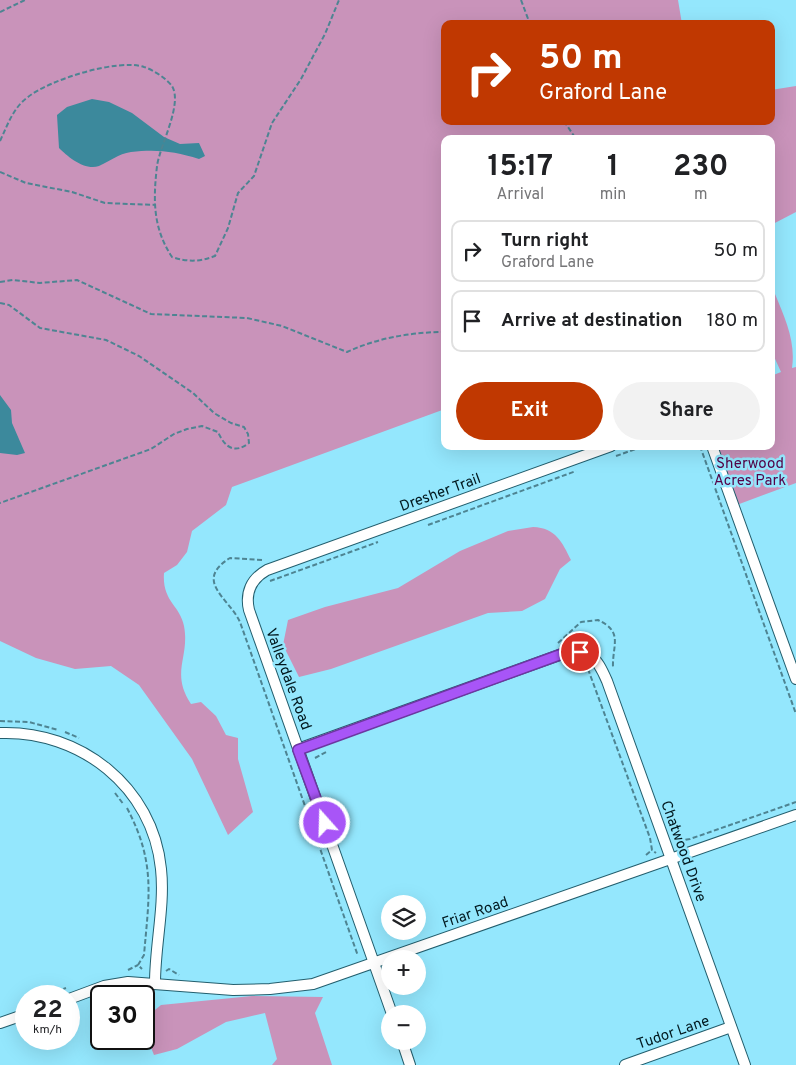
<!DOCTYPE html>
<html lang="en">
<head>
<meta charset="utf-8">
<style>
  body { margin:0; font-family:Overpass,sans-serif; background:#f2f2f2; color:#202124; height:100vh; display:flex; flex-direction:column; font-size:19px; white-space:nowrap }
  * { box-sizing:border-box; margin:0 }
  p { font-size:16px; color:#757577 }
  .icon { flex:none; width:28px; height:28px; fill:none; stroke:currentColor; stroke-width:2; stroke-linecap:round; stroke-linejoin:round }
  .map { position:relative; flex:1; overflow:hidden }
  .details { position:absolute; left:441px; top:135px; width:334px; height:315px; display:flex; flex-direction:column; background:#fff; border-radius:10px; box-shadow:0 5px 20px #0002 }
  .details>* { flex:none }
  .guide { position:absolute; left:441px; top:20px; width:334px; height:105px; border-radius:10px; box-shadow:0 5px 20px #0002; background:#c03801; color:#fff; overflow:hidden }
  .tools { position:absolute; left:381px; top:895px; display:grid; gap:10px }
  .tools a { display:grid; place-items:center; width:45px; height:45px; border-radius:50%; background:#fff; box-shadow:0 5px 20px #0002; font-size:25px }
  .speed { position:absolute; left:15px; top:985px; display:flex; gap:10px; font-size:25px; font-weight:700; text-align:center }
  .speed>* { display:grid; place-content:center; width:65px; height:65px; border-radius:50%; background:#fff; box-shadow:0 5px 20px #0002; line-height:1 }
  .speed small { font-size:12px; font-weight:400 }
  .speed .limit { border:2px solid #111; border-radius:8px; background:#fff; color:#111 }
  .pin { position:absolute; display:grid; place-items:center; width:42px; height:42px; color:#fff; margin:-21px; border:2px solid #fff; border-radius:50%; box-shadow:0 1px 5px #0007 }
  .me { position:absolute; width:55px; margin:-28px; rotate:340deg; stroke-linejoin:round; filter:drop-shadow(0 0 4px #0008) }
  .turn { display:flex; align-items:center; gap:18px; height:105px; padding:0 15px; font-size:22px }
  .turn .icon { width:65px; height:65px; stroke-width:2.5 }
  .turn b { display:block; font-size:35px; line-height:42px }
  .eta { display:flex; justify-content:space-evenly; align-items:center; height:85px; text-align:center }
  .eta b { font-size:30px; font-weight:700; line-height:35px }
  .primary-button { display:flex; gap:10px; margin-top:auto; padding:10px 15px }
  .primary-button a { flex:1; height:58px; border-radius:30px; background:#c03801; color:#fff; font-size:20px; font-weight:700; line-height:58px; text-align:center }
  .primary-button a+a { background:#f2f2f2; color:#202124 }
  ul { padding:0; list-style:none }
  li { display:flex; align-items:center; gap:15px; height:62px; margin:0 10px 8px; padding:0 5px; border:2px solid #e0e0e0; border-radius:10px }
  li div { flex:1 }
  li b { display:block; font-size:19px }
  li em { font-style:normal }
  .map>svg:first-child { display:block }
  .green { fill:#c993ba }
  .water { fill:#3c899c }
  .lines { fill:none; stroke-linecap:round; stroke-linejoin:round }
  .street-casing { stroke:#235e6d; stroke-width:12 }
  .path { stroke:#4e8492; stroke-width:2; stroke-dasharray:5 2.5; stroke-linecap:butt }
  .street { stroke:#fff; stroke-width:10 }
  .route-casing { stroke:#6d37a1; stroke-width:12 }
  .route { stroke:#a855f7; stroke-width:9 }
  .labels { text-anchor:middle; stroke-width:5; stroke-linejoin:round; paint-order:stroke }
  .park-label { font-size:15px; fill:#540347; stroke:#94e7fd }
  .street-label { font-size:15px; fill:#02191f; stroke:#94e7fd }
</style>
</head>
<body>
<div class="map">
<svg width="796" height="1065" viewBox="0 0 796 1065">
  <rect width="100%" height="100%" fill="#94e7fd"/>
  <g class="green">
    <path d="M0 0H678L682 24H445V121H771V90L796 86V212L771 225V139H445V409L232 487 226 505 192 531 187 552 177 565 164 573C162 602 180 605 184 626 190 658 170 672 191 704L201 702 216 716 226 735 238 738V759L253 812 228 835 192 759 139 685 111 666 75 669 36 658 0 641Z"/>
    <path d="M771 291 775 294C785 318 796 342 792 368L796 367V483L734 506 712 446H771V376L781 372 771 350Z"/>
    <path d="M533 527C556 528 562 542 571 560L560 569 545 599 522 611 488 613 331 669 299 677 283 645 288 620 325 607 398 588 460 551 508 531Z"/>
    <path d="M252 996 323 997 315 1013 332 1065H272L277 1059 265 1013 226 1022 177 1049 154 1055 144 1030V1019L161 1005Z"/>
  </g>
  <g class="water">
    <path d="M92 99 109 102 132 113 164 137 180 144 199 143 205 156 199 159C175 151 155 149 131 152 118 154 110 161 99 166 85 171 68 157 59 148L57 115 67 107Z"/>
    <path d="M0 395 11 410 12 423 25 453 17 455 0 453Z"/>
  </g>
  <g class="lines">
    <defs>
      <g id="street">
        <path d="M712 446 796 679"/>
        <path d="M0 733C80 730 153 787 161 869 165 906 155 945 155 983"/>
        <path d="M298 749 562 654C590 648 596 656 607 681L745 1065"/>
        <path d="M69 999 104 986 128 982 233 990 270 989 313 984 796 815"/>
        <path d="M392 1014 249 610C245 593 251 579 267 570L611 446"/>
        <path d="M0 1023 26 1014"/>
        <path d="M402 1041 410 1065"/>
        <path d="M625 1065 731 1027"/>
      </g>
    </defs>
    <use href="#street" class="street-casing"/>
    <g class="path">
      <path d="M521 0 530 24"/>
      <path d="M0 12 25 0"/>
      <path d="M564 121 576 139"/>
      <path d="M0 141C8 124 13 108 28 97 49 80 118 58 144 67 152 69 167 79 172 86 183 104 160 145 157 166 153 201 153 228 172 257 188 262 199 262 215 256L228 228 238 193 254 176 272 123 301 79 325 34 339 0"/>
      <path d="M0 172 26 183 72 192 105 203 156 205"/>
      <path d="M0 282 13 280 40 283 77 280 151 314 247 318 282 326 347 352C377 338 412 332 445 332"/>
      <path d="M0 303 9 305 40 328 106 340 139 356 193 393 214 413 231 423 244 427 248 434 249 443C235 454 225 448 218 432L202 426 187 429 174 434 151 449 0 503"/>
      <path d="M700 446 796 714"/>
      <path d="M616 456 644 446"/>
      <path d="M428 525 576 471"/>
      <path d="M262 560 230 558C193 581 229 598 240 622L358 956"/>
      <path d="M270 581 378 542"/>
      <path d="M558 643 581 622 598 620C624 632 612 645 613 668"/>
      <path d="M588 669 650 838 652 850 656 853"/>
      <path d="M0 721 29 722 58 730"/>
      <path d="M65 732 79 738"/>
      <path d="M315 758 328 751"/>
      <path d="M115 793 124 805"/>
      <path d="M127 808C156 863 149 896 144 955L138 965 142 969"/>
      <path d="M678 841 690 839 796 802"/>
      <path d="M646 855 652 850"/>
      <path d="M128 970 138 965"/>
      <path d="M166 971 169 969 179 975"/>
      <path d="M42 996 66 988"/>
    </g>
    <use href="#street" class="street"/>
  </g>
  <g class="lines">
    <defs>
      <path id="route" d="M325 823 298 750 562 654 580 652"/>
    </defs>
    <use href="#route" class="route-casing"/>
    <use href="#route" class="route"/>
  </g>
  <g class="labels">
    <g class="park-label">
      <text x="750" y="468">Sherwood<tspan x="750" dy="17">Acres Park</tspan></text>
    </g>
    <g class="street-label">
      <text transform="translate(440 492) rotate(-20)" y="5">Dresher Trail</text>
      <text transform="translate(289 679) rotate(70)" y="5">Valleydale Road</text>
      <text transform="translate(684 851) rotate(70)" y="5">Chatwood Drive</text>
      <text transform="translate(475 912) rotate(-19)" y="5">Friar Road</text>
      <text transform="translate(673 1032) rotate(-19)" y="5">Tudor Lane</text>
    </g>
  </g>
</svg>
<div class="tools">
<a><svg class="icon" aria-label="layers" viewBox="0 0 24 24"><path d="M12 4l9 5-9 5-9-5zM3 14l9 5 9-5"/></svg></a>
<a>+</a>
<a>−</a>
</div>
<div class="speed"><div>22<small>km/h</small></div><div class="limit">30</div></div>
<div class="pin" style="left:580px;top:652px;background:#d93025"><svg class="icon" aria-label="arrive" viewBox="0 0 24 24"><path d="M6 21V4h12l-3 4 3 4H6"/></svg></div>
<svg class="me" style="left:325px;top:823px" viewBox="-20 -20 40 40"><circle r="17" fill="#a855f7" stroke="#fff" stroke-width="3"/><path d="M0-11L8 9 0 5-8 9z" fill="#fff"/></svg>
<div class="guide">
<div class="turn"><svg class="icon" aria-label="right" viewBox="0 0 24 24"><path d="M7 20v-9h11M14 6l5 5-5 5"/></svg><div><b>50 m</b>Graford Lane</div></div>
</div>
<section class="details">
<div class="eta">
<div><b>15:17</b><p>Arrival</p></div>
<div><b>1</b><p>min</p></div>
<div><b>230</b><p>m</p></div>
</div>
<ul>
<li><svg class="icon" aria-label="right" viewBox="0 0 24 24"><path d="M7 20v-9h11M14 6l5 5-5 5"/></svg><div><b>Turn right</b><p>Graford Lane</p></div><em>50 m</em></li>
<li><svg class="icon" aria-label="arrive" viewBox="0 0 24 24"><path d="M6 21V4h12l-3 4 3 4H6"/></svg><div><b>Arrive at destination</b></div><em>180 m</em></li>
</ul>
<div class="primary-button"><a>Exit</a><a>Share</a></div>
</section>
</div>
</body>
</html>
